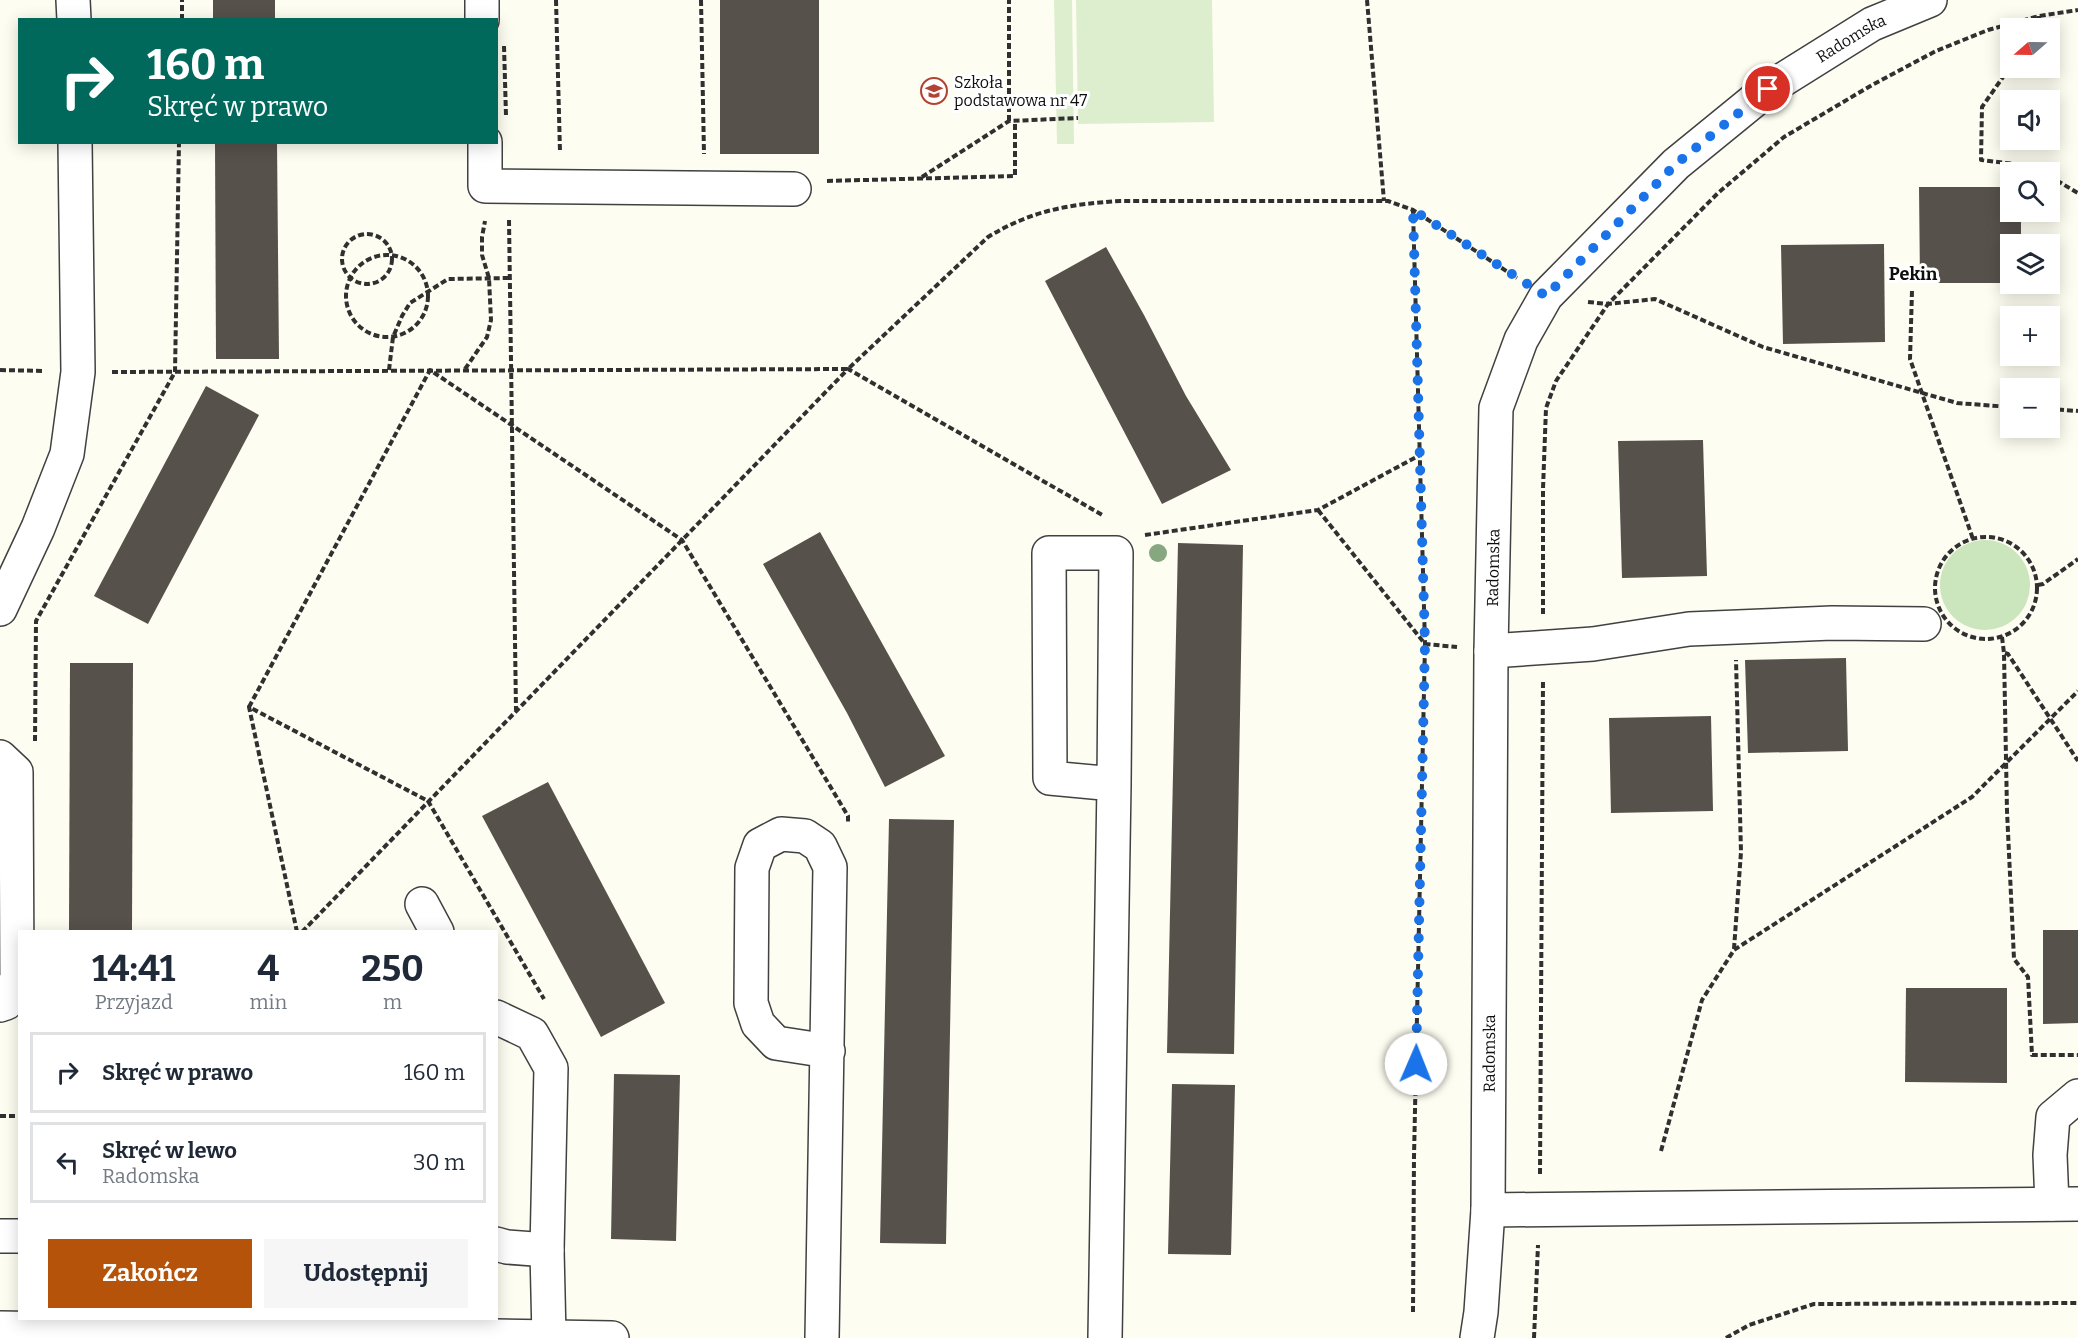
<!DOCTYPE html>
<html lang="pl">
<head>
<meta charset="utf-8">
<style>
  body { margin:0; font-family:Bitter,serif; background:#f6f6f7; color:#1f2937; height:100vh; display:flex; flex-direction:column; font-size:22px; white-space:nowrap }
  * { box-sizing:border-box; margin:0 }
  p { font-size:20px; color:#747a83 }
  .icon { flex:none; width:33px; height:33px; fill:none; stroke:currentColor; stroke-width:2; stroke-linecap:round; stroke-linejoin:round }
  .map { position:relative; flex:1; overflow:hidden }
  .panel { position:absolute; left:18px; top:930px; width:480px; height:390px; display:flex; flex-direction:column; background:#fff; border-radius:0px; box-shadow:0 3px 15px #0003 }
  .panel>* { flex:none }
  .banner { position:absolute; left:18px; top:18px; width:480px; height:126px; border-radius:0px; box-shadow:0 3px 15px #0003; background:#00695c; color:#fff; overflow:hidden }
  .needle { width:39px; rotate:250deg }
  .fabs { position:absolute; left:2000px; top:18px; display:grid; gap:12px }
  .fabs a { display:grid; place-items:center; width:60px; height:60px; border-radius:0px; background:#fff; box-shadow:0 3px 15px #0003; font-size:30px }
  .pin { position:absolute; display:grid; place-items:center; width:51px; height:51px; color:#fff; margin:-26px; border:3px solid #fff; border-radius:50%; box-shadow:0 2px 6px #0007 }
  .me { position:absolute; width:66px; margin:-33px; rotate:1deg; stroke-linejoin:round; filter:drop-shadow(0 0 4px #0008) }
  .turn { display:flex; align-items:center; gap:21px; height:126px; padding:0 30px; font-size:27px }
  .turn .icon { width:78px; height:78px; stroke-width:2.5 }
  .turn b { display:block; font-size:42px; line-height:51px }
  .eta { display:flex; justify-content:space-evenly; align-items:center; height:102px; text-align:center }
  .eta b { font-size:36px; font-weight:700; line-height:42px }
  .primary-button { display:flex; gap:12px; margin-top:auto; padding:12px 30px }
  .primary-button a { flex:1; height:69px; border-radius:0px; background:#b45309; color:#fff; font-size:24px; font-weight:700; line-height:69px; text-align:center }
  .primary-button a+a { background:#f6f6f7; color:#1f2937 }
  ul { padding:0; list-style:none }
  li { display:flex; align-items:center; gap:18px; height:81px; margin:0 12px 9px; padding:0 18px; border:3px solid #e0e1e3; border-radius:0px }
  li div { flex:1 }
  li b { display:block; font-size:22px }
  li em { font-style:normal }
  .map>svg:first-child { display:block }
  .green { fill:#cbe5bd }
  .pitch { fill:#ddeece }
  .building { fill:#56514b }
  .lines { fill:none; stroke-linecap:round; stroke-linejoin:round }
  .minor-casing { stroke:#414141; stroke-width:36 }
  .path { stroke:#303030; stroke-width:4; stroke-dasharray:6 3; stroke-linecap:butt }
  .minor { stroke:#fff; stroke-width:33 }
  .tree { fill:#87a780 }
  .route { stroke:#1a73e8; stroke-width:10; stroke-dasharray:0 18 }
  .labels { text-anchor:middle; stroke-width:6; stroke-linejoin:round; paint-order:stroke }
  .street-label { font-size:16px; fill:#0e0e0e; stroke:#fff }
  .poi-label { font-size:16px; fill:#0e0e0e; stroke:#fff; text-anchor:start }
  .neighbourhood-label { font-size:18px; font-weight:bold; fill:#0e0e0e; stroke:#fff }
</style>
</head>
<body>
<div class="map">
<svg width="2078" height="1338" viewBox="0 0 2078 1338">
  <rect width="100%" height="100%" fill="#fefdf1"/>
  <circle class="green" cx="1985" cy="585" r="45"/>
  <g class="pitch">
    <path d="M1054 0H1072L1074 144H1057Z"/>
    <path d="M1076 0H1212L1214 122 1078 124Z"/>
  </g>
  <g class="building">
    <rect x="213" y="0" width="62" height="20"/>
    <rect x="720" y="0" width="99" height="154"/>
    <path d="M215 142H277L279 359H216Z"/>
    <path d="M1919 187H2010V212H2021V244H2010V283H1920Z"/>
    <path d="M1884 244 1885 342 1783 344 1781 245Z"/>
    <path d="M1106 247 1144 315 1186 396 1231 470 1162 504 1045 281Z"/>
    <path d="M206 386 259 415 148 624 94 596Z"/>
    <path d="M1703 440 1707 576 1622 578 1618 441Z"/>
    <path d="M820 532 945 756 885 787 847 713 763 564Z"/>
    <path d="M1178 543 1243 545 1234 1054 1167 1053Z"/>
    <path d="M1846 658 1848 751 1748 753 1745 660Z"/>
    <path d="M70 663H133L132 932H69Z"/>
    <path d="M1711 716 1713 811 1611 813 1609 718Z"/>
    <path d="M548 782 665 1003 601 1037 482 816Z"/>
    <path d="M889 819 954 820 946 1244 880 1243Z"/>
    <path d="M2043 930H2078V1023L2043 1024Z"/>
    <path d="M1906 988H2007V1083L1905 1082Z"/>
    <path d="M614 1074 680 1075 676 1241 611 1239Z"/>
    <path d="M1172 1084 1235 1085 1231 1255 1168 1254Z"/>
  </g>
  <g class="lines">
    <defs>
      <g id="minor">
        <path d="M73 0 74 20"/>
        <path d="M482 0V20"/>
        <path d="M485 142V186L794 189"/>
        <path d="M0 609 38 528 67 454 78 372 75 142"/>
        <path d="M1491 651 1593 644 1689 629 1832 623 1924 624"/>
        <path d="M0 757 16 772 17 978 6 1003 0 1005"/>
        <path d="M422 904 437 932"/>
        <path d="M496 1017 532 1034 551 1068 547 1250 549 1337"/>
        <path d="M2052 1204 2050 1155 2053 1117 2078 1096"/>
        <path d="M1488 1210 2078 1204"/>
        <path d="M0 1236H20"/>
        <path d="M496 1244 507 1247 547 1250"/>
        <path d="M0 1328 612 1338"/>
        <path d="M822 1338 830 867 820 846 805 836 781 834 760 845 752 868 751 1003 758 1024 776 1043 828 1051"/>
        <path d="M1105 1338 1114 784 1116 553H1049L1050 778 1114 784"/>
        <path id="s1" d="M1477 1338 1481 1312 1488 1210 1491 651 1496 408 1521 340 1546 296 1676 164 1768 89 1872 24 1930 0"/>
      </g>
    </defs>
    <use href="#minor" class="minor-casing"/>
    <g class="path">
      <path d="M556 0 560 152"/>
      <path d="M701 0 704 154"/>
      <path d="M1367 0 1384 201"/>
      <path d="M182 20V0"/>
      <path d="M2037 28 2039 25V16"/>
      <path d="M504 46 506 116"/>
      <path d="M2010 67 1982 107 1981 160 2031 166 2043 172"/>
      <path d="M1009 121V0"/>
      <path d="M2049 176 2078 193"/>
      <path d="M922 177 1009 121 1078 118"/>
      <path d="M827 181 1015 176V122"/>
      <path d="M509 220 516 710"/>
      <circle cx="367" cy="259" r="25"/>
      <circle cx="387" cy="296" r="41"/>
      <path d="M1912 291 1910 359 1973 539"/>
      <path d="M1588 302 1608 304 1655 299 1763 347 1957 403 2010 407"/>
      <path d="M465 369 487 337 491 320 489 278 482 255V237L485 221"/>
      <path d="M0 370 44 371"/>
      <path d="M389 370 393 337 402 316 410 303 448 279 510 278"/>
      <path d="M112 372 848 369 988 237C1032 210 1071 204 1120 201H1388L1413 210 1517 278"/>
      <path d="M2049 409 2078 411"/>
      <path d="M1318 510 1425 644 1457 647"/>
      <path d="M1145 535 1318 510 1420 455"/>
      <circle cx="1986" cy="588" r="51"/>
      <path d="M2038 585 2043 584 2078 559"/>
      <path d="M1543 614V489L1546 408 1556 381 1608 304 1718 193 1784 137 1872 85 1936 51 1988 30 2039 16 2078 10"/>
      <path d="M2002 637 2004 653 2007 811 2014 959 2028 977 2032 1055H2078"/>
      <path d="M2005 653 2008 654 2078 761"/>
      <path d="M249 707 430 370 682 540 848 816V824"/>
      <path d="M35 741 36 621 175 372 179 142"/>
      <path d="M297 932 249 707 428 801 544 999"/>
      <path d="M302 932 848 369 1104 516"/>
      <path d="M1734 949 1741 852 1736 660"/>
      <path d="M0 1116H20"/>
      <path d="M1661 1151 1702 1000 1734 950 1972 797 2078 691"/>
      <path d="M1540 1174 1543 681"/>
      <path d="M1413 1312 1414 1157 1425 644 1413 210"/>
      <path d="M1534 1338 1538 1245"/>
      <path d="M1726 1338 1749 1325 1814 1304 2078 1303"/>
    </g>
    <use href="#minor" class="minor"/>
  </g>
  <circle class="tree" cx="1158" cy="553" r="9"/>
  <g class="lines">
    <path class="route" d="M1416 1064 1425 644 1413 210 1546 296 1676 164 1768 89"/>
  </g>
  <defs>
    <symbol id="school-ring" viewBox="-11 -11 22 22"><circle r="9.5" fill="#fff" stroke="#b24232" stroke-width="1.5"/><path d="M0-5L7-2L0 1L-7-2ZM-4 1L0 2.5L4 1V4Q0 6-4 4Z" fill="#b24232"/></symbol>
  </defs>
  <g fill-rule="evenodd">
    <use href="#school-ring" x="919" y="76" width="30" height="30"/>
  </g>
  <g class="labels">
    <g class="street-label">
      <text dy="6" stroke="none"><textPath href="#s1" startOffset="1455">Radomska</textPath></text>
      <text dy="6" stroke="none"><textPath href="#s1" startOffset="771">Radomska</textPath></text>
      <text dy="6" stroke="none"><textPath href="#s1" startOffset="285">Radomska</textPath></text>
    </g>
    <g class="poi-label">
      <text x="954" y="88">Szkoła<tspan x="954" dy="18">podstawowa nr 47</tspan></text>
    </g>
    <g class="neighbourhood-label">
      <text x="1913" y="280">Pekin</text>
    </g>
  </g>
</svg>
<div class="fabs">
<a><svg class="needle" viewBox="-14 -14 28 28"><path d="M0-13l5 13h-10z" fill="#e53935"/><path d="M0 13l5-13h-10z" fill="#747a83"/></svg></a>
<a><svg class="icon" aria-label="sound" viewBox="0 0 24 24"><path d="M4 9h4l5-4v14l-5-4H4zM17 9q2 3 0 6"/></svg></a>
<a><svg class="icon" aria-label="search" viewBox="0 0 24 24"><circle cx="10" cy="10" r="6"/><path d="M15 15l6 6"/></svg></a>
<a><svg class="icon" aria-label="layers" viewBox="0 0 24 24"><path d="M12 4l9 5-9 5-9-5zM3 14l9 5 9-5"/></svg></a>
<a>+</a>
<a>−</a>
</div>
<div class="pin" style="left:1768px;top:89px;background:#d93025"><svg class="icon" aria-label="arrive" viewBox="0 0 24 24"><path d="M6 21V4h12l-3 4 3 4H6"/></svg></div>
<svg class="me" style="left:1416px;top:1064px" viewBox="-20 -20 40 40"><circle r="19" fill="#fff"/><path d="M0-13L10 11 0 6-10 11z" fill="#1a73e8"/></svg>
<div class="banner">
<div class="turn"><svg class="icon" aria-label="right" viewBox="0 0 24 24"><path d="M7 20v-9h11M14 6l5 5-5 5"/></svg><div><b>160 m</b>Skręć w prawo</div></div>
</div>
<section class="panel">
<div class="eta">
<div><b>14:41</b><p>Przyjazd</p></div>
<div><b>4</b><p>min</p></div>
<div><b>250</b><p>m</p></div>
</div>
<ul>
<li><svg class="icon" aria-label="right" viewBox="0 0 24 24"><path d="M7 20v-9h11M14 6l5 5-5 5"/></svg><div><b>Skręć w prawo</b></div><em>160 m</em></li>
<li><svg class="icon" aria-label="left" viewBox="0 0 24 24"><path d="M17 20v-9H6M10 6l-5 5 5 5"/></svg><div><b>Skręć w lewo</b><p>Radomska</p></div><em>30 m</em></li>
</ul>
<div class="primary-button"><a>Zakończ</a><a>Udostępnij</a></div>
</section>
</div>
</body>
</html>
